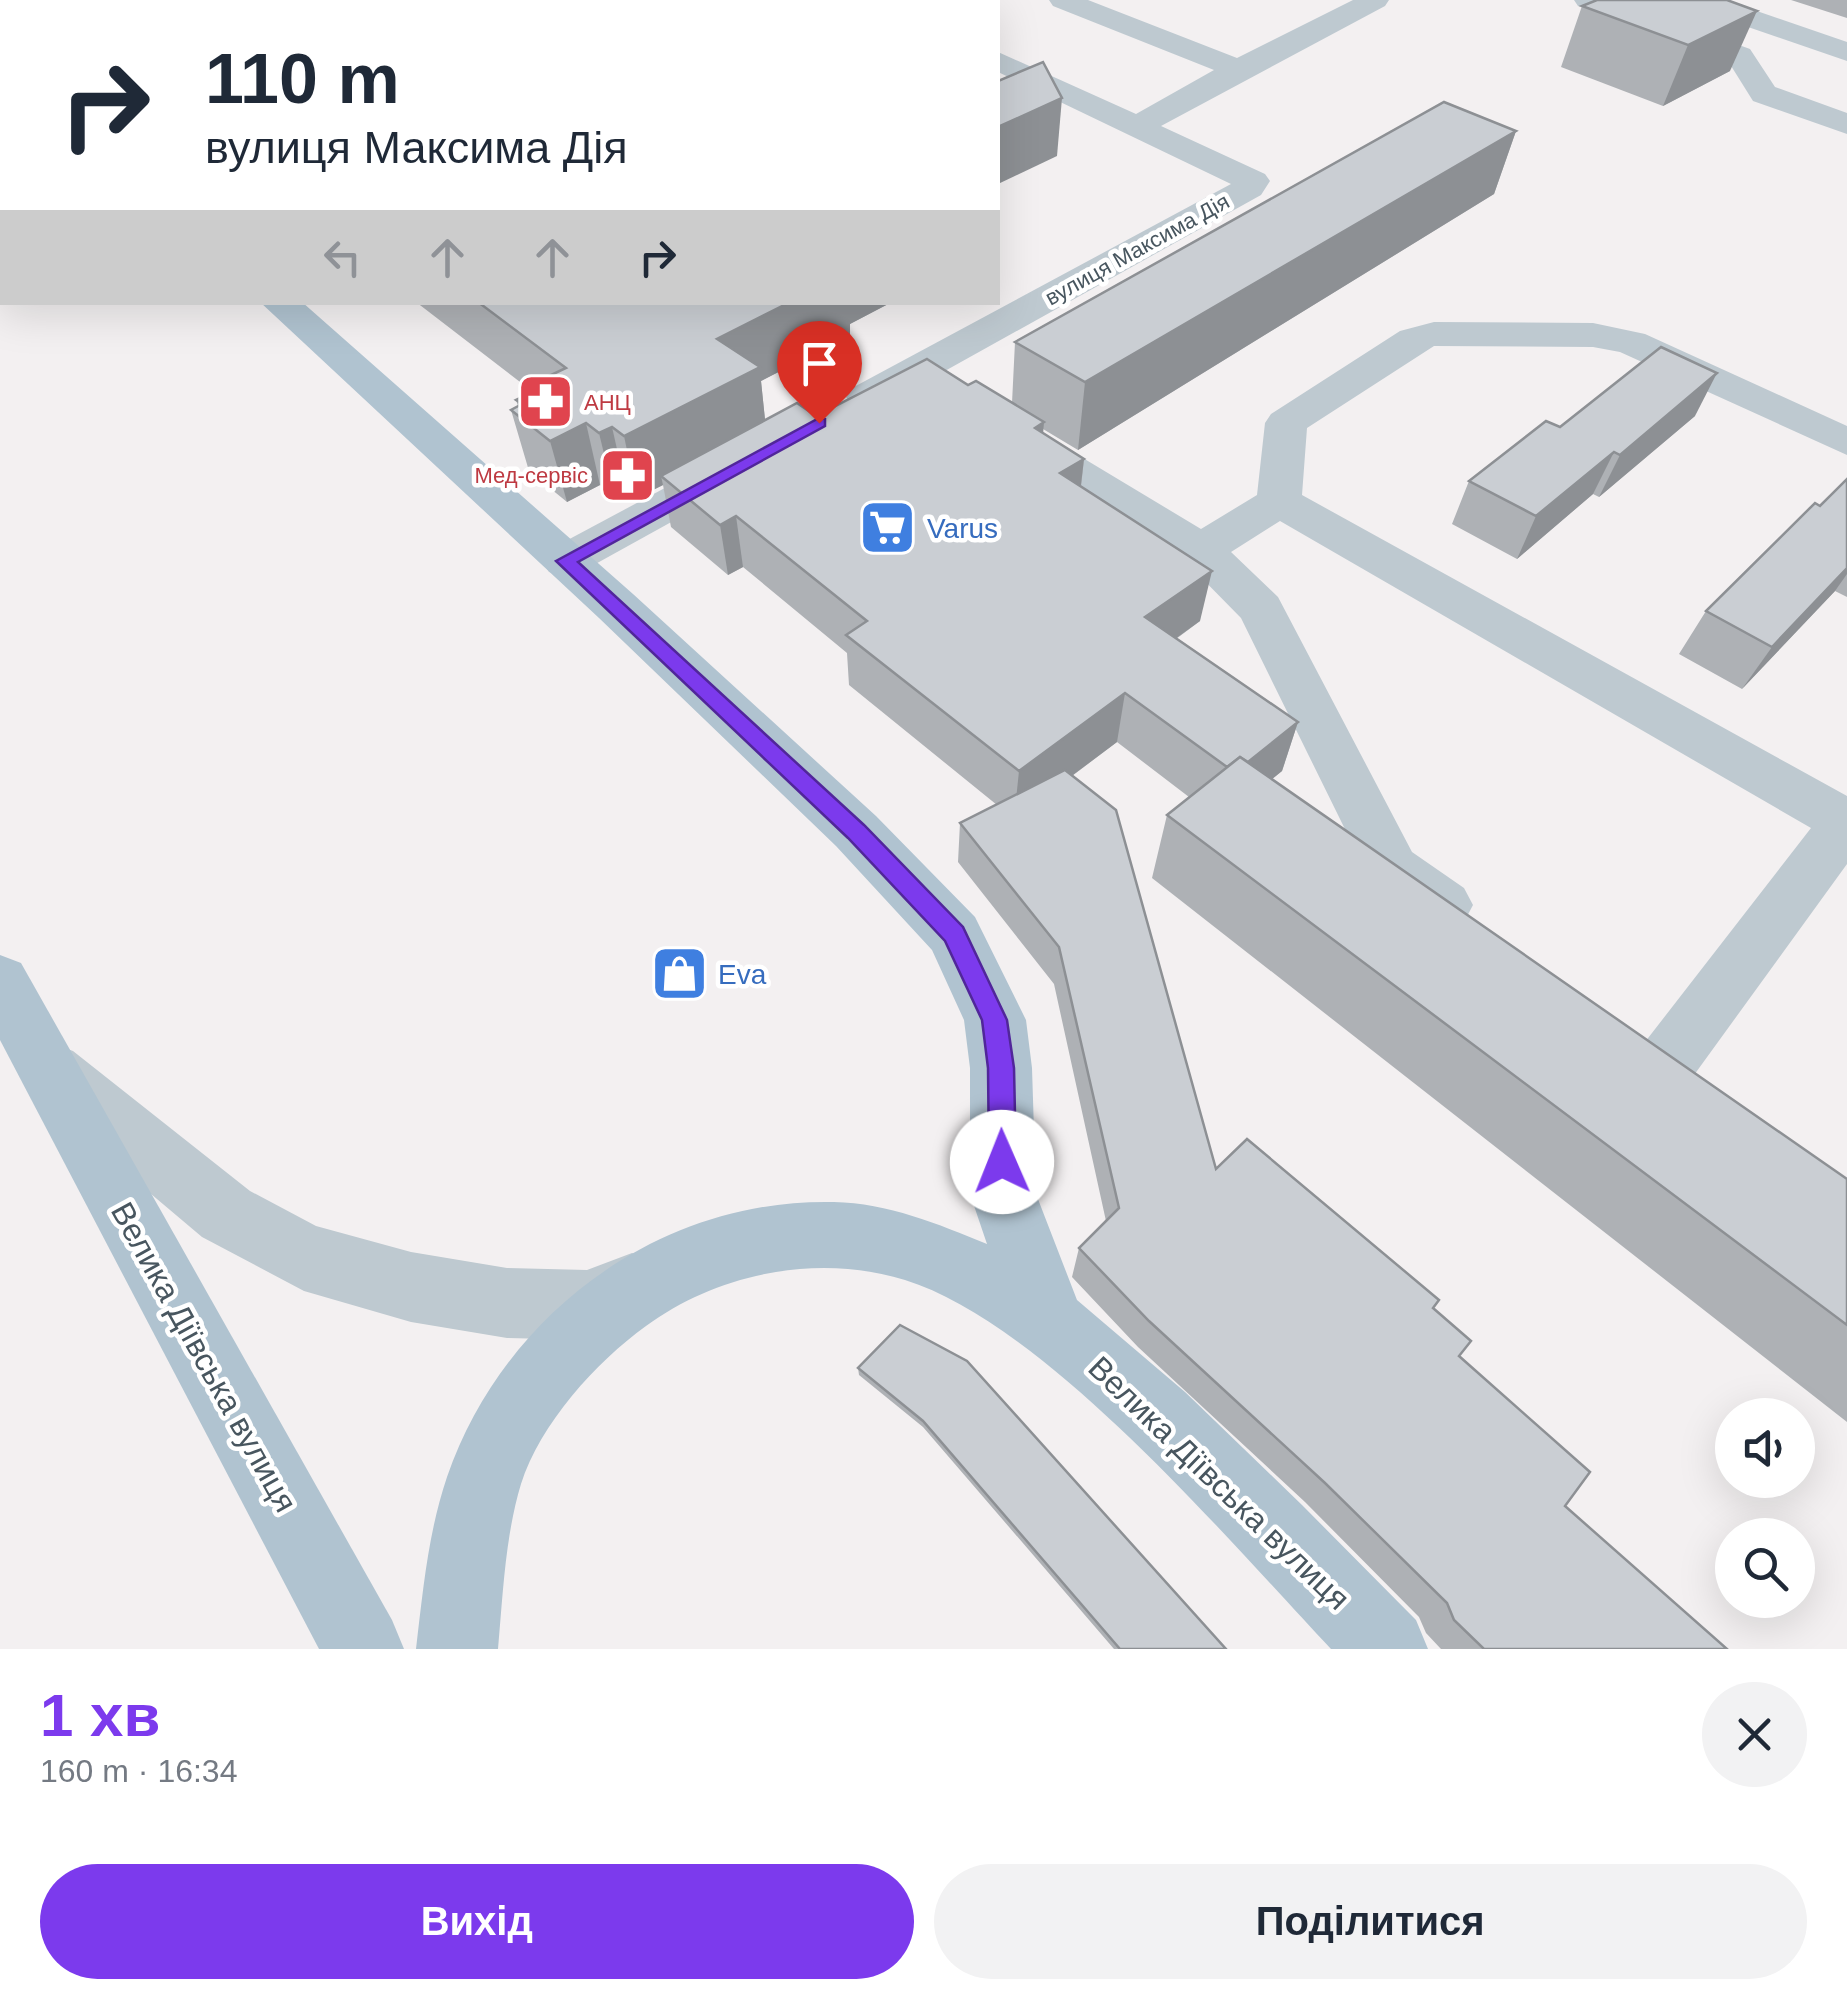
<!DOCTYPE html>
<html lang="uk">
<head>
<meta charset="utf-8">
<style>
  body { margin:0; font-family:Arial,sans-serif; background:#f2f2f3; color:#1f2937; height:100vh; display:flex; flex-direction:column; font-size:38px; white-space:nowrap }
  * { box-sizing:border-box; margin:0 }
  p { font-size:32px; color:#747a83 }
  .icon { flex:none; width:55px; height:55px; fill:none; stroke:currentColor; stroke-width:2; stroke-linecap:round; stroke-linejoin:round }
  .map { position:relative; height:1649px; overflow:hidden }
  .details { display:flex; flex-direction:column; background:#fff; flex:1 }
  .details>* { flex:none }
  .guide { position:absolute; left:0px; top:0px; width:1000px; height:305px; box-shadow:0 10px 40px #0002; background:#fff; color:#1f2937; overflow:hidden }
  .controls { position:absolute; left:1715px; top:1398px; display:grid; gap:20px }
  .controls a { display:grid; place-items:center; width:100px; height:100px; border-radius:50%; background:#fff; box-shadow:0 10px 40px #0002; font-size:50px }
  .pin { position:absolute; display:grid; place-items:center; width:85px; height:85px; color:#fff; margin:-102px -42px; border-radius:50% 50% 50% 0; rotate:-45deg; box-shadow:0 0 10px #0007 }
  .pin .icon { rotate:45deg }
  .me { position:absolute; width:110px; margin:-55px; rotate:359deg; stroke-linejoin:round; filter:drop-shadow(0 0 8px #0008) }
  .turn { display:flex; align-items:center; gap:35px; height:210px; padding:0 40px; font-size:45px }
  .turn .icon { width:130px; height:130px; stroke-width:2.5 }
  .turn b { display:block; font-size:70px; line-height:85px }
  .lanes { display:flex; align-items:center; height:95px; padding:0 40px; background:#0003; justify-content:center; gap:50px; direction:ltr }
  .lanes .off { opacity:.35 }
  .round { display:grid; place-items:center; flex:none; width:105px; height:105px; border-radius:52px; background:#f2f2f3 }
  .headline { display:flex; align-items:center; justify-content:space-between; height:170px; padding:0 40px }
  h1 { font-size:60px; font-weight:600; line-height:75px; color:#7c3aed }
  .cta { display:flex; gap:20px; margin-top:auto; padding:20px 40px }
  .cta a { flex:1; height:115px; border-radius:60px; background:#7c3aed; color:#fff; font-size:40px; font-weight:600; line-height:115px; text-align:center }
  .cta a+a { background:#f2f2f3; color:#1f2937 }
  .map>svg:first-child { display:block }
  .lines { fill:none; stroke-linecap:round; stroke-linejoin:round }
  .minor { fill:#bec9d0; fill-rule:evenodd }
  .major { fill:#b0c3d0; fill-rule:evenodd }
  .wall { fill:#aeb1b5 }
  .shaded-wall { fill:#8d9094 }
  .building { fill:#caced3; stroke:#8d9094; stroke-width:2.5 }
  .route { fill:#7c3aed; stroke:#51269a; stroke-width:2.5 }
  .labels { text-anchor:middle; stroke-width:9; stroke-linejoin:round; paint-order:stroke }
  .far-street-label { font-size:22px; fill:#48565f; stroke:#fff }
  .far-health-label { font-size:22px; fill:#be3a42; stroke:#fff; text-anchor:start }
  .shop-label { font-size:28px; fill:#366cbe; stroke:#fff; text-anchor:start }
  .near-street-label { font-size:32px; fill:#48565f; stroke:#fff }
</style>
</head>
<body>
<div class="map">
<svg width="1847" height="1649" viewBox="0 0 1847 1649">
  <rect width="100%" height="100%" fill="#f3f0f1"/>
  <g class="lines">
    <g class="minor">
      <path d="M450 0H481L482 2H452Z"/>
      <path d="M853 0H881L882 2H852Z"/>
      <path d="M1049 0H1088L1237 58 1353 0H1389L1385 6 1161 126 1265 174 1270 181 1261 195 882 406 867 409 852 406 846 397 852 388 1231 184 998 72V52L1136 114 1214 70 1053 6Z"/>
      <path d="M1574 0H1615L1750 49 1775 87 1847 113V134L1753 101 1728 61 1578 6Z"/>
      <path d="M1683 0H1725L1847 42V61L1687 6Z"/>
      <path d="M2 20V38L0 39V21Z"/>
      <path d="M1434 322 1593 323 1645 334 1847 426V455L1620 352 1593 347 1434 346 1307 428 1302 495 1847 796V864L1689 1082 1667 1090 1645 1082 1636 1062 1645 1042 1811 828 1280 521 1231 552 1278 597 1412 852 1464 888 1473 905 1464 922 1444 929 1424 922 1372 884 1241 618 1185 561 1003 446 997 437 1003 428 1018 424 1033 428 1201 529 1257 495 1265 423 1271 414 1400 331Z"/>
      <path d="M734 455 749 459 756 469 749 479 581 572 565 576 549 572 542 561 549 550 719 459Z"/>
      <path d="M51 1043 73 1051 250 1191 316 1226 411 1252 507 1268 587 1270 632 1253 657 1263 667 1288 657 1313 587 1340 507 1338 411 1322 304 1291 202 1237 29 1091 20 1071 29 1051Z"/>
    </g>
    <g class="major">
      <path d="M0 47 2 48V67H0Z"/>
      <path d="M260 302H302L633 594 876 816 975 917 1026 1020 1032 1068 1036 1194 1077 1300 1185 1392 1302 1505 1416 1620 1428 1649H1331C1228 1540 1046 1324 905 1280 818 1253 718 1273 646 1326 596 1362 540 1424 521 1484 505 1537 503 1594 498 1649H416C423 1591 428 1533 447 1477 503 1314 660 1198 834 1202 888 1203 938 1224 987 1244L970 1194V1068L964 1020 932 950 836 846 599 618Z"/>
      <path d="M0 955 21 963 392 1620 404 1649H319L0 1040Z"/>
    </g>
  </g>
  <g class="wall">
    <path d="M25 0H194V2H29Z"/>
    <path d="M1727 0 1730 71 1663 106 1561 67 1582 6Z"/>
    <path d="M1791 0H1847V18Z"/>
    <path d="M1516 131 1494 194 1078 450 1043 429V433L1084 459 1081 487 1200 621 1176 639 1298 722 1282 771 1272 779 1847 1179V1422L1152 878 1167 815 1189 797 1117 742 1072 776 1216 1169 1433 1308 1459 1356 1565 1506 1727 1649H1441L1426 1633 1419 1617 1305 1502 1138 1347 1072 1277 1079 1248 1106 1221 1054 984 958 862 960 823 997 805 849 685 847 653 743 567 728 575 671 527 663 485 637 498 626 489 614 495 600 485 567 502 529 471 511 410 518 406 516 400 533 392 416 302H892L850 324V335L761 381 765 420 816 416 968 385 1012 403 1015 342Z"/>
    <path d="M1695 416 1599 497 1593 494 1517 559 1452 524 1469 481 1560 427Z"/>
    <path d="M1847 479V597L1835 591 1742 689 1679 654 1706 611Z"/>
    <path d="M858 1368 1226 1649H1114L923 1427 859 1375Z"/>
  </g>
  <g class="shaded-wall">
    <path d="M133 0H194V2H134Z"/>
    <path d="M1757 11 1730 71 1663 106 1688 45Z"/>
    <path d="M1062 98 1057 156 998 184V127Z"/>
    <path d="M1516 131 1494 194 1078 450 1085 382Z"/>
    <path d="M790 302H892L850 324V335L761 381 766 429 661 476 663 485 637 498 624 436 717 339Z"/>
    <path d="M1717 373 1695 416 1599 497 1620 455Z"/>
    <path d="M1044 422 1040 473 1035 428Z"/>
    <path d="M586 423 600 485 567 502 550 441Z"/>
    <path d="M612 427 626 489 614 495 599 433Z"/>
    <path d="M1614 452 1593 494 1517 559 1536 516Z"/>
    <path d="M1084 459 1078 510 1060 473Z"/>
    <path d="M736 516 743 567 728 575 720 525Z"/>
    <path d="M1847 568V574L1835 591 1742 689 1772 647Z"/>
    <path d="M1212 571 1200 621 1136 667 1145 617Z"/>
    <path d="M1125 693 1117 742 1014 819 1019 771Z"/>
    <path d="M1298 722 1282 771 1221 821 1235 773Z"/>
  </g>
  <g class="building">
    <path d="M71 0H159L163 2H74Z"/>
    <path d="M1597 0H1727L1757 11 1688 45 1582 6Z"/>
    <path d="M1043 62 1062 98 998 127V81Z"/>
    <path d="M1444 102 1516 131 1085 382 1015 342Z"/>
    <path d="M478 302H790L717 339 760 367 624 436 612 427 599 433 586 423 550 441 511 410 522 404 516 400 541 388 534 383 566 368Z"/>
    <path d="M1661 347 1717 373 1620 455 1614 452 1536 516 1469 481 1546 421 1560 427Z"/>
    <path d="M927 359 968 385 976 381 1044 422 1035 428 1084 459 1060 473 1212 571 1145 617 1298 722 1248 762 1240 757 1227 767 1125 693 1019 771 846 635 867 621 736 516 720 525 661 476 797 403 816 416Z"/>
    <path d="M1847 479V568L1772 647 1706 611 1815 503 1820 506Z"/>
    <path d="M1240 757 1847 1179V1325L1167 815Z"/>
    <path d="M1065 770 1116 810 1216 1169 1247 1139 1439 1300 1433 1308 1471 1341 1459 1356 1590 1472 1565 1506 1727 1649H1484L1454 1620 1447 1603 1325 1483 1149 1321 1079 1248 1119 1208 1059 947 960 823Z"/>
    <path d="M900 1325 967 1361 1226 1649H1120L923 1421 858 1368Z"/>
  </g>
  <path class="route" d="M819 418 825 419V426L578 562 864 825 963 927 1007 1020 1014 1068 1016 1162 1012 1172 1002 1175 993 1172 989 1162 988 1068 982 1020 945 941 848 838 556 561Z"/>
  <defs>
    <symbol id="pharmacy-square" viewBox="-11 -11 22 22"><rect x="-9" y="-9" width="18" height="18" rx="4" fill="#e0444e" stroke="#fff"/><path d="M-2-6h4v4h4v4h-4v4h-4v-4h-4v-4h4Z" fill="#fff"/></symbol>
    <symbol id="supermarket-square" viewBox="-11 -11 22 22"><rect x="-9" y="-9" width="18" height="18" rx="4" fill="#3f7fe0" stroke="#fff"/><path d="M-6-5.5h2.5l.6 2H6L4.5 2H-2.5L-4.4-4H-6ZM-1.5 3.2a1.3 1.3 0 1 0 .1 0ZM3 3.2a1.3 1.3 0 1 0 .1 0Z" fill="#fff"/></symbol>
    <symbol id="shop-square" viewBox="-11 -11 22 22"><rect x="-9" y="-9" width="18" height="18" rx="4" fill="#3f7fe0" stroke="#fff"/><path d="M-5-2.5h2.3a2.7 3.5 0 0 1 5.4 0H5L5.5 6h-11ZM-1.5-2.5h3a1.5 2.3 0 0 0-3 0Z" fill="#fff"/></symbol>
  </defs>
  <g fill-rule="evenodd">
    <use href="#pharmacy-square" x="514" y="370" width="63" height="63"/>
    <use href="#pharmacy-square" x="596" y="444" width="63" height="63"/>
    <use href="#supermarket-square" x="856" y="496" width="63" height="63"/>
    <use href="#shop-square" x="648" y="942" width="63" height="63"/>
  </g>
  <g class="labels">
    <g class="far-street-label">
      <text transform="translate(1137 249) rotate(-29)" y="8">вулиця Максима Дія</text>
    </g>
    <g class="far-health-label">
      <text x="584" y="410">АНЦ</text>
      <text x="588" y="483" text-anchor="end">Мед-сервіс</text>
    </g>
    <g class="shop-label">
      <text x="927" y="538">Varus</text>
      <text x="718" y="984">Eva</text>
    </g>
    <g class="near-street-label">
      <text transform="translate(204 1357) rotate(61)" y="11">Велика Діївська вулиця</text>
      <text transform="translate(1219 1483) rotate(44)" y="11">Велика Діївська вулиця</text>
    </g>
  </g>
</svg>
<div class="controls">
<a><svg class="icon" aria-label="sound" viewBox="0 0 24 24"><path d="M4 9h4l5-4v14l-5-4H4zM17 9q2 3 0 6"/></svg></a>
<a><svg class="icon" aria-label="search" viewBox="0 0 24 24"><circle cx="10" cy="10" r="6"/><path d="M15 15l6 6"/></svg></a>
</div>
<div class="pin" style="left:819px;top:423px;background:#d93025"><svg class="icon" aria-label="arrive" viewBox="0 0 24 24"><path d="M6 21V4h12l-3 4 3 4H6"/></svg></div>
<svg class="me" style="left:1002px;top:1162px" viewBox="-20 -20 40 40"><circle r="19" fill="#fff"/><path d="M0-13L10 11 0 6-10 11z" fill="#7c3aed"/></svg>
<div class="guide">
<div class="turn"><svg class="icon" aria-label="right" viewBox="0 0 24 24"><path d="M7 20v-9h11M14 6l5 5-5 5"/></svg><div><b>110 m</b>вулиця Максима Дія</div></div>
<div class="lanes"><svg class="icon off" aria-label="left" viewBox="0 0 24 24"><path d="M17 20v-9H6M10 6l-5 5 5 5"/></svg><svg class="icon off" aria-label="ahead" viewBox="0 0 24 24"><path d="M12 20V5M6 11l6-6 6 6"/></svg><svg class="icon off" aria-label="ahead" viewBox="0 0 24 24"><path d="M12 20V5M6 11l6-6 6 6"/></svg><svg class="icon" aria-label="right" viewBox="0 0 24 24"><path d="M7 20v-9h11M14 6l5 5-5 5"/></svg></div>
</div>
</div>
<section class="details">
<div class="headline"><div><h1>1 хв</h1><p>160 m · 16:34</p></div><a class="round"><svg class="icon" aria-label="close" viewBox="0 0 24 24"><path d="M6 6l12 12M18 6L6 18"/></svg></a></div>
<div class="cta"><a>Вихід</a><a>Поділитися</a></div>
</section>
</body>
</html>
